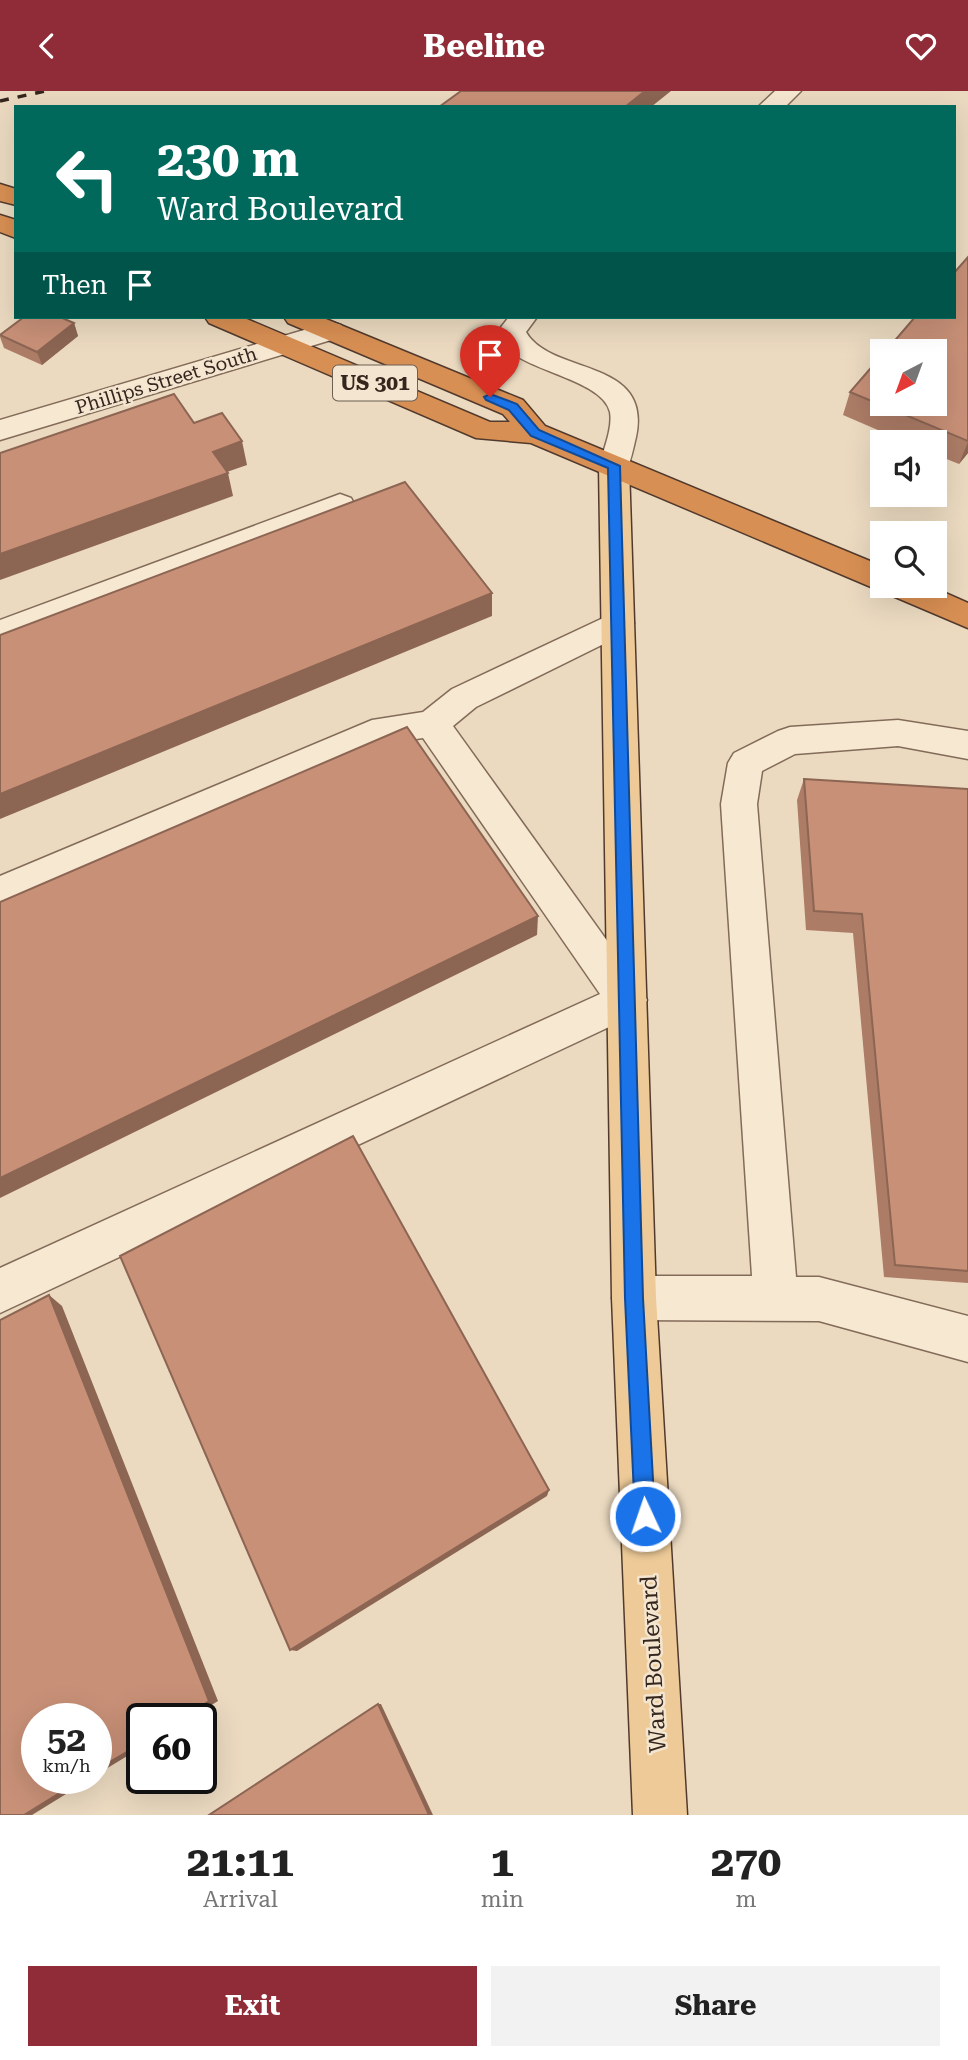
<!DOCTYPE html>
<html lang="en">
<head>
<meta charset="utf-8">
<style>
  body { margin:0; font-family:"Roboto Serif",serif; background:#f2f2f2; color:#222; height:100vh; display:flex; flex-direction:column; font-size:26px; white-space:nowrap }
  * { box-sizing:border-box; margin:0 }
  p { font-size:23px; color:#767676 }
  .icon { flex:none; width:38px; height:38px; fill:none; stroke:currentColor; stroke-width:2; stroke-linecap:round; stroke-linejoin:round }
  .map { position:relative; height:1724px; overflow:hidden }
  .details { display:flex; flex-direction:column; background:#fff; flex:1 }
  .details>* { flex:none }
  .banner { position:absolute; left:14px; top:14px; width:942px; height:214px; border-radius:0px; box-shadow:0 7px 28px #0002; background:#00695c; color:#fff; overflow:hidden }
  .needle { width:46px; rotate:221deg }
  .controls { position:absolute; left:870px; top:248px; display:grid; gap:14px }
  .controls a { display:grid; place-items:center; width:77px; height:77px; border-radius:0px; background:#fff; box-shadow:0 7px 28px #0002; font-size:35px }
  .speed { position:absolute; left:21px; top:1612px; display:flex; gap:14px; font-size:35px; font-weight:700; text-align:center }
  .speed>* { display:grid; place-content:center; width:91px; height:91px; border-radius:50%; background:#fff; box-shadow:0 7px 28px #0002; line-height:1 }
  .speed small { font-size:18px; font-weight:400 }
  .speed .limit { border:4px solid #111; border-radius:10px; background:#fff; color:#111 }
  .pin { position:absolute; display:grid; place-items:center; width:60px; height:60px; color:#fff; margin:-72px -30px; border-radius:50% 50% 50% 0; rotate:-45deg; box-shadow:0 0 7px #0007 }
  .pin .icon { rotate:45deg }
  .me { position:absolute; width:77px; margin:-38px; rotate:357deg; stroke-linejoin:round; filter:drop-shadow(0 0 5px #0008) }
  .turn { display:flex; align-items:center; gap:24px; height:147px; padding:0 28px; font-size:32px }
  .turn .icon { width:91px; height:91px; stroke-width:2.5 }
  .turn b { display:block; font-size:49px; line-height:60px }
  .then { display:flex; align-items:center; height:66px; padding:0 28px; background:#0003; gap:14px; font-size:26px }
  .eta { display:flex; justify-content:space-evenly; align-items:center; height:119px; text-align:center }
  .eta b { font-size:42px; font-weight:700; line-height:49px }
  .primary-button { display:flex; gap:14px; margin-top:auto; padding:14px 28px }
  .primary-button a { flex:1; height:80px; border-radius:0px; background:#902c37; color:#fff; font-size:28px; font-weight:700; line-height:80px; text-align:center }
  .primary-button a+a { background:#f2f2f2; color:#222 }
  header { display:flex; justify-content:space-between; align-items:center; height:91px; padding:0 28px; background:#902c37; color:#fff; font-size:32px; font-weight:700 }
  .map>svg:first-child { display:block }
  .lines { fill:none; stroke-linecap:round; stroke-linejoin:round }
  .minor-casing { stroke:#836b59; stroke-width:3 }
  .major-casing { stroke:#513a2d; stroke-width:3 }
  .highway-casing { stroke:#513a2d; stroke-width:3 }
  .minor { fill:#f7e8d2; fill-rule:evenodd }
  .major { fill:#eeca98; fill-rule:evenodd }
  .highway { fill:#d88f53; fill-rule:evenodd }
  .rail { stroke:#34251d; stroke-width:3.5; stroke-dasharray:9 9; stroke-linecap:butt }
  .wall { fill:#ac7c66 }
  .shaded-wall { fill:#8c6553 }
  .building { fill:#c89077; stroke:#8c6553; stroke-width:2 }
  .route { fill:#1a73e8; stroke:#114b97; stroke-width:2 }
  .labels { text-anchor:middle; stroke-width:5; stroke-linejoin:round; paint-order:stroke }
  .far-street-label { font-size:19px; fill:#34251d; stroke:#f3e5cf }
  .shield { fill:#f3e5cf; stroke:#6d5f52; stroke-width:2 }
  .shield-label { font-size:21px; font-weight:bold; fill:#34251d }
  .street-label { font-size:23px; fill:#34251d; stroke:#f3e5cf }
</style>
</head>
<body>
<header><svg class="icon" aria-label="back" viewBox="0 0 24 24"><path d="M15 5l-7 7 7 7"/></svg>Beeline<svg class="icon" aria-label="heart" viewBox="0 0 24 24"><path d="M12 20l-8-8c-3-5 5-10 8-4 3-6 11-1 8 4z"/></svg></header>
<div class="map">
<svg width="968" height="1724" viewBox="0 0 968 1724">
  <rect width="100%" height="100%" fill="#ebdac0"/>
  <g class="lines">
    <defs>
      <g id="minor">
        <path d="M775 0H801L785 16H758Z"/>
        <path d="M509 226H537L526 241C551 285 653 266 636 346 633 358 631 371 625 382L614 385 603 382 599 375C603 360 613 337 610 321 603 290 532 281 509 259 505 254 502 246 498 240Z"/>
        <path d="M331 231 341 234 345 240 341 246 0 349V329Z"/>
        <path d="M340 403 351 407 355 414 351 421 0 554V529Z"/>
        <path d="M618 520 630 524 634 532 630 540 476 616 453 635 641 897 647 909 641 921 0 1222V1177L600 903 423 647 388 652 0 818V785L372 629 423 621 452 598Z"/>
        <path d="M898 629 968 640V668L898 655 795 663 762 680 757 713 796 1186H819L968 1225V1271L819 1230 634 1229 618 1223 612 1207 618 1191 634 1185H752L721 713 728 672 734 662 778 640 790 636Z"/>
      </g>
      <path id="major" d="M614 365 625 368 629 375 656 1207 687 1724H633L612 1207 599 375 603 368Z"/>
      <g id="highway">
        <path d="M0 93 16 98V114L0 110Z"/>
        <path d="M0 124 16 129V147L0 141Z"/>
        <path d="M205 226H242L490 331H510L503 323 288 232 284 226H321L523 309 545 335 882 475V495H930L968 512V537L888 503 885 499 871 496 531 352 476 347 209 232Z"/>
      </g>
    </defs>
    <use href="#minor" class="minor-casing"/>
    <use href="#major" class="major-casing"/>
    <use href="#highway" class="highway-casing"/>
    <use href="#minor" class="minor"/>
    <use href="#major" class="major"/>
    <use href="#highway" class="highway"/>
    <path class="rail" d="M0 10 45 0"/>
  </g>
  <g class="wall">
    <path d="M968 166V362L959 373 934 363V352H908L843 324 850 301Z"/>
    <path d="M74 232 78 245 42 274 4 257 0 246V243Z"/>
    <path d="M804 688 968 698V1192L884 1186 853 842 806 839 797 709Z"/>
  </g>
  <g class="shaded-wall">
    <path d="M645 0H671L651 16H625Z"/>
    <path d="M74 232 78 245 42 274 37 261Z"/>
    <path d="M242 350 247 374 218 384 213 361Z"/>
    <path d="M968 351V362L959 373Z"/>
    <path d="M228 382 233 405 0 489V463Z"/>
    <path d="M492 502V525L0 728V703Z"/>
    <path d="M538 825 537 844 0 1107V1087Z"/>
    <path d="M49 1204 62 1215 218 1610 189 1628H181Z"/>
    <path d="M549 1399 547 1405 297 1560 290 1559Z"/>
    <path d="M378 1613H381L433 1724H429Z"/>
    <path d="M142 1652V1656L96 1684V1679Z"/>
    <path d="M84 1687H92L32 1724H24Z"/>
  </g>
  <g class="building">
    <path d="M461 0H645L625 16H439Z"/>
    <path d="M968 166V350L850 301 882 264V313H934V261H885L915 226H954V182Z"/>
    <path d="M24 226H60L74 232 37 261 0 244Z"/>
    <path d="M174 303 194 332 222 322 242 350 213 361 228 382 0 463V362Z"/>
    <path d="M405 391 492 502 0 703V544Z"/>
    <path d="M407 636 538 825 0 1087V811Z"/>
    <path d="M804 688 968 698V1180L895 1174 862 823 814 820Z"/>
    <path d="M353 1045 549 1399 290 1559 120 1165Z"/>
    <path d="M49 1204 209 1610 181 1628H142V1652L96 1679V1628H37V1687H84L24 1724H0V1229Z"/>
    <path d="M378 1613 429 1724H209Z"/>
  </g>
  <path class="route" d="M490 303 517 313 539 339 620 375 643 1207 655 1425 652 1432 645 1435 638 1432 635 1425 625 1207 608 377 531 345 509 319 486 309 484 306Z"/>
  <g class="labels">
    <g class="far-street-label">
      <text transform="translate(166 289) rotate(-17)" y="7">Phillips Street South</text>
    </g>
    <rect class="shield" x="333" y="274.5" width="84" height="35" rx="5"/>
    <g class="shield-label">
      <text x="375" y="299">US 301</text>
    </g>
    <g class="street-label">
      <text transform="translate(653 1573) rotate(-93)" y="8">Ward Boulevard</text>
    </g>
  </g>
</svg>
<div class="controls">
<a><svg class="needle" viewBox="-14 -14 28 28"><path d="M0-13l5 13h-10z" fill="#e53935"/><path d="M0 13l5-13h-10z" fill="#767676"/></svg></a>
<a><svg class="icon" aria-label="sound" viewBox="0 0 24 24"><path d="M4 9h4l5-4v14l-5-4H4zM17 9q2 3 0 6"/></svg></a>
<a><svg class="icon" aria-label="search" viewBox="0 0 24 24"><circle cx="10" cy="10" r="6"/><path d="M15 15l6 6"/></svg></a>
</div>
<div class="speed"><div>52<small>km/h</small></div><div class="limit">60</div></div>
<div class="pin" style="left:490px;top:306px;background:#d93025"><svg class="icon" aria-label="arrive" viewBox="0 0 24 24"><path d="M6 21V4h12l-3 4 3 4H6"/></svg></div>
<svg class="me" style="left:645px;top:1425px" viewBox="-20 -20 40 40"><circle r="17" fill="#1a73e8" stroke="#fff" stroke-width="3"/><path d="M0-11L8 9 0 5-8 9z" fill="#fff"/></svg>
<div class="banner">
<div class="turn"><svg class="icon" aria-label="left" viewBox="0 0 24 24"><path d="M17 20v-9H6M10 6l-5 5 5 5"/></svg><div><b>230 m</b>Ward Boulevard</div></div>
<div class="then">Then<svg class="icon" aria-label="arrive" viewBox="0 0 24 24"><path d="M6 21V4h12l-3 4 3 4H6"/></svg></div>
</div>
</div>
<section class="details">
<div class="eta">
<div><b>21:11</b><p>Arrival</p></div>
<div><b>1</b><p>min</p></div>
<div><b>270</b><p>m</p></div>
</div>
<div class="primary-button"><a>Exit</a><a>Share</a></div>
</section>
</body>
</html>
